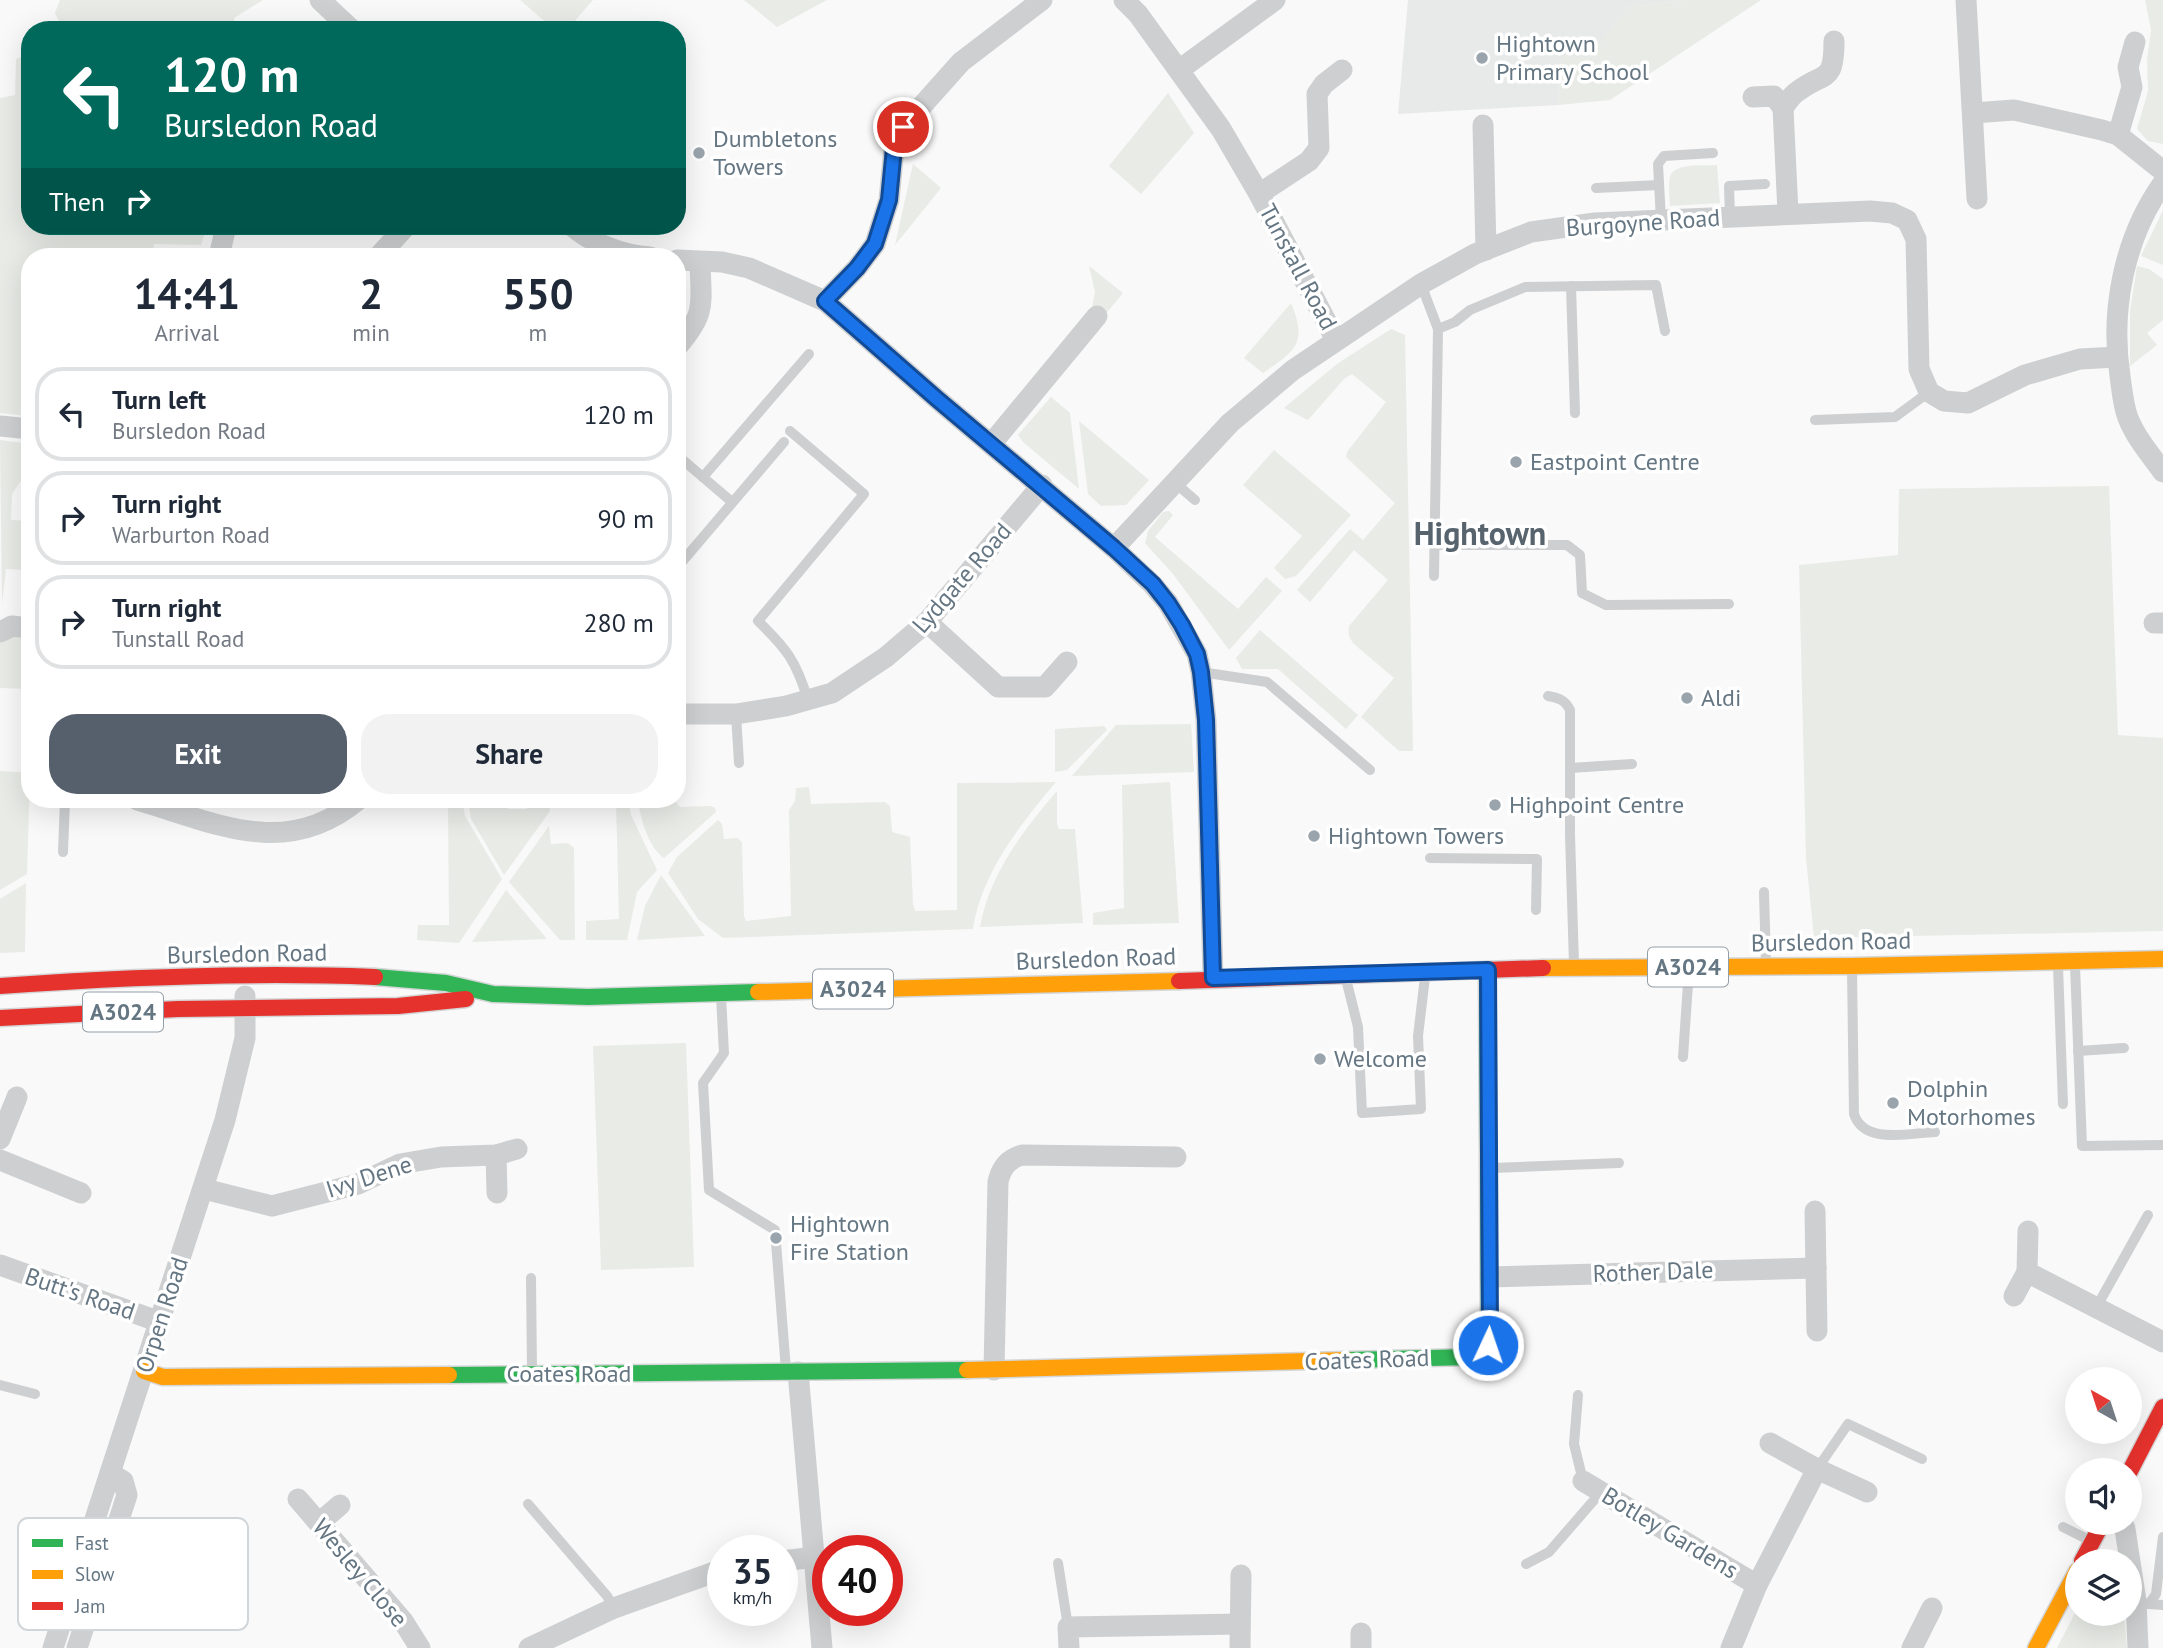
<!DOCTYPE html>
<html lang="en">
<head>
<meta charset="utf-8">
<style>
  body { margin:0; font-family:"PT Sans",sans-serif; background:#f2f2f3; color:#1f2937; height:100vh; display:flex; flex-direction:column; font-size:26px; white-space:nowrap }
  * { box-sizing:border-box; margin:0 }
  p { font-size:23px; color:#747a83 }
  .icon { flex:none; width:38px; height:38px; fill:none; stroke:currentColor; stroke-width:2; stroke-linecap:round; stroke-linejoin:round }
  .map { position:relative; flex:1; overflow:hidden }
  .panel { position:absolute; left:21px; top:248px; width:665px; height:560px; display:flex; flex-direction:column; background:#fff; border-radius:28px; box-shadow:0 7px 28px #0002 }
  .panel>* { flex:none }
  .top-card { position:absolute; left:21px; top:21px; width:665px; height:214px; border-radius:28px; box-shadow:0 7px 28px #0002; background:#00695c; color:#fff; overflow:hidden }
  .needle { width:46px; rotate:321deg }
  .tools { position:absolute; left:2065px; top:1367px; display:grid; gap:14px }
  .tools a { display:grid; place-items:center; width:77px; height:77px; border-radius:50%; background:#fff; box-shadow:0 7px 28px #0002; font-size:35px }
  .speed { position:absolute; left:707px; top:1535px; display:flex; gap:14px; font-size:35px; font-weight:700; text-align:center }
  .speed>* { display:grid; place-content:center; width:91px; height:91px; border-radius:50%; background:#fff; box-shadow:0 7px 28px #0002; line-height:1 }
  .speed small { font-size:18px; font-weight:400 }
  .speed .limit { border:10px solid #d22; background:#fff; color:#111 }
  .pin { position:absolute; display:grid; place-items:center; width:60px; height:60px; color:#fff; margin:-30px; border:4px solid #fff; border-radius:50%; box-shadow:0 2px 7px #0007 }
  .me { position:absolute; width:77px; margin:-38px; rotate:3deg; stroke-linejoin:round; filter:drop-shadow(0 0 5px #0008) }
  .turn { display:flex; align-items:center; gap:24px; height:147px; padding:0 28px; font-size:32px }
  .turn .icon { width:91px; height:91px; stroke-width:2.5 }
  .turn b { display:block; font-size:49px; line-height:60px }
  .then { display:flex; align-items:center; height:66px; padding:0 28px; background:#0003; gap:14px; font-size:26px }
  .eta { display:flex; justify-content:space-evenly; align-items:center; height:119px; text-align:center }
  .eta b { font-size:42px; font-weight:600; line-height:49px }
  .cta { display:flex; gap:14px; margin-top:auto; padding:14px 28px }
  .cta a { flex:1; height:80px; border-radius:28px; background:#56606c; color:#fff; font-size:28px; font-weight:600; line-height:80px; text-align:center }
  .cta a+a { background:#f2f2f3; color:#1f2937 }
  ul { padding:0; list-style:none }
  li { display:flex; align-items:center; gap:21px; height:94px; margin:0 14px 10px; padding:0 14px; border:4px solid #e0e1e3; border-radius:28px }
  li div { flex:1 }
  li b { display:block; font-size:26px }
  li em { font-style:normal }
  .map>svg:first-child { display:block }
  .built { fill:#e8e9e9 }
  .green { fill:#e8ebe6 }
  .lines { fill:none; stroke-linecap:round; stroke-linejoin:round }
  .fast-casing { stroke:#d5d6d7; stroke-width:19 }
  .slow-casing { stroke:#d5d6d7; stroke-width:19 }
  .jam-casing { stroke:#d5d6d7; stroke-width:19 }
  .lane { stroke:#cecfd0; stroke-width:10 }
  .street { stroke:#cecfd0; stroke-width:21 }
  .fast { stroke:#30b455; stroke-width:16 }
  .slow { stroke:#ff9f0a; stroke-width:16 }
  .jam { stroke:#e5322d; stroke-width:16 }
  .route-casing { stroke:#114b97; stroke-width:18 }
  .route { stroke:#1a73e8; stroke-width:12 }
  .poi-dot { fill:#99a4ac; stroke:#fff; stroke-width:2.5 }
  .labels { text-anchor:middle; stroke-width:7; stroke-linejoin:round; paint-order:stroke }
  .shield { fill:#fff; stroke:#939fa8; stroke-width:2 }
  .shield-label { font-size:23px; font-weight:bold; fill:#657683 }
  .poi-label { font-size:24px; fill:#657683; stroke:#fff; text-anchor:start }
  .street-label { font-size:24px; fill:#657683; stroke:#fff }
  .district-label { font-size:32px; font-weight:bold; fill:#57646e; stroke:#fff }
  .key { fill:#fff; stroke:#d1d6da; stroke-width:2 }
  .key-label { font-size:19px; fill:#657683 }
</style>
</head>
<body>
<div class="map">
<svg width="2163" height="1648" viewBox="0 0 2163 1648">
  <rect width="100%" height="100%" fill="#f9f9f9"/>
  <path class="built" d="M1408 0H1684L1628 7 1589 59 1562 57 1558 105 1398 114Z"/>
  <g class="green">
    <path d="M60 0H263L234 18 235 30H63L55 13Z"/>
    <path d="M520 0H593L567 30H555Z"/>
    <path d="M744 0H827L777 27Z"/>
    <path d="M1684 0H1761L1610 100 1558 105 1562 57 1589 58 1628 7Z"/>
    <path d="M2145 0H2163V144L2148 141 2137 129 2148 91 2147 60 2151 30Z"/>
    <path d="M30 54V226H149L184 228V226H207L201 245 154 244 153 252 148 257H30V416L0 413V98L15 95 16 59Z"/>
    <path d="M1168 93 1194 133 1141 194 1109 166Z"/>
    <path d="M913 164 941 188 895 245Z"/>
    <path d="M1717 165 1720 203 1670 206C1670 197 1668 186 1670 177 1674 162 1705 166 1717 165Z"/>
    <path d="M2163 210V265L2141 256Z"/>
    <path d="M1089 266 1123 293 1103 317 1092 308 1095 292Z"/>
    <path d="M2137 266 2149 269 2163 279V320L2147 333 2157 345 2130 366V311Z"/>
    <path d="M1291 303C1308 344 1295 351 1263 373L1244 358Z"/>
    <path d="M1391 329 1405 335 1413 751H1399L1361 717 1394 678 1354 644C1349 638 1348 634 1349 626L1388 580 1354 550 1310 602 1297 590 1350 529 1363 540 1395 503 1346 457 1347 452 1386 402 1352 374 1344 379 1308 420 1284 408 1337 364Z"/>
    <path d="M1051 397 1070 413 1079 489 1023 442 1018 435Z"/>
    <path d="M1079 421 1149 480 1126 505 1101 506 1088 494Z"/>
    <path d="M0 440 30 444V476H24L12 494 11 520 29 521 26 570 6 569 2 604Z"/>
    <path d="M1274 450 1351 515 1296 576 1285 579 1274 568 1302 536 1243 485Z"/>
    <path d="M2109 486 2118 735 2163 738V931L1814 938 1806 858 1799 565 1898 555 1899 489Z"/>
    <path d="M1169 511 1173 515 1155 537 1238 609 1266 577 1282 591 1229 650 1173 574 1145 543 1148 531 1163 512Z"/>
    <path d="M1260 630 1358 715 1346 729 1278 669H1242L1236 658Z"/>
    <path d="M8 633 30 639V689L0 688V637Z"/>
    <path d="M1191 724 1194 772 1072 776 1116 725Z"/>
    <path d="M1104 726 1107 730 1067 770 1055 772V729Z"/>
    <path d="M0 771 30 773 27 874 0 890Z"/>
    <path d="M1056 782C1020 825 982 872 973 929L723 938 698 919 668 873 677 857 718 820 722 824 724 839 738 838 742 843 744 916 746 921 791 916 789 810 795 801 796 788 809 787 811 804 885 802 890 806 892 832 910 837 913 904 915 911 957 910V783Z"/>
    <path d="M1170 782 1179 923 1093 925V913L1124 908 1122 785Z"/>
    <path d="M1057 791V824L1059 829H1075L1083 923 980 927C989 875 1023 830 1057 791Z"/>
    <path d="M448 800H462L465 816 502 879 459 943 417 940 418 925H449Z"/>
    <path d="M468 800H481L482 804H507L508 809H527V800H550V811L504 875 471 819Z"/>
    <path d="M616 800H628L631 815 657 870 637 892 627 940H586V921L619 919Z"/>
    <path d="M638 800H674L680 807 711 806 715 808 716 812 664 858C649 849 640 817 638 800Z"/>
    <path d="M549 826 551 844 568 843 574 848 575 940H560L509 882Z"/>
    <path d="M661 875 705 936 637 940 645 906Z"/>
    <path d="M26 883 25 952 0 953V899Z"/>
    <path d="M506 890 547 939 472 942Z"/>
    <path d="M686 1043 694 1267 601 1270 593 1046Z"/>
    <path d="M2077 1609V1614H2124L2127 1648H2057Z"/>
  </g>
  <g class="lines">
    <defs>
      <g id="fast">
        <path d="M375 977 446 983 493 994 588 997 758 992"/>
        <path d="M1347 1360 1471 1357 1484 1348 1489 1338 1487 970"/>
        <path d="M449 1375 967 1370"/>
      </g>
      <g id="slow">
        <path d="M1543 968 1853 966 2163 959"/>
        <path d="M758 992 1179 981"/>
        <path d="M967 1370 1347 1360"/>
        <path d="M144 1371 163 1377 449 1375"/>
        <path d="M2036 1648 2077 1571"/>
      </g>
      <g id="jam">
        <path d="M1179 981 1543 968"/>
        <path d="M0 986C124 977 250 972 375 977"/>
        <path d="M0 1018 178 1009 398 1006 466 999"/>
        <path d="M2130 1471 2163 1407"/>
        <path d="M2082 1561 2103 1522"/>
      </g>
    </defs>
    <use href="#fast" class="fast-casing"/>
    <use href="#slow" class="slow-casing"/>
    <use href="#jam" class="jam-casing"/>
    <g class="lane">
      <path d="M1596 188 1659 185"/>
      <path d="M1730 217 1729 186 1765 184"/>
      <path d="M1661 220 1658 164 1664 156 1713 153"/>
      <path d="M1421 284 1438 329 1434 576"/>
      <path d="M1571 286 1575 413"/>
      <path d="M1438 329 1455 322 1470 310 1525 287 1656 285 1665 331"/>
      <path d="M1815 420 1895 417 1929 392"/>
      <path d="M790 431 864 494 758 621C787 649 796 661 808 700"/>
      <path d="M677 455 732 502"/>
      <path d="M703 477 809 354"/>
      <path d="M1174 482 1195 500"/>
      <path d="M1435 545H1567L1580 555 1582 593 1606 605 1729 604"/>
      <path d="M681 563 784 442"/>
      <path d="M1201 672 1267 682 1370 770"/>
      <path d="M1548 696C1559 698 1565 700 1570 710V835L1574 964"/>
      <path d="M736 714 739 763"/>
      <path d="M1570 768 1632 764"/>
      <path d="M63 852 65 800"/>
      <path d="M1430 858 1537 859 1536 910"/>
      <path d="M1764 892 1766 963"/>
      <path d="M2058 966 2063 1104"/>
      <path d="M2075 966 2082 1146 2163 1145"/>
      <path d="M1852 969 1854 1114C1864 1145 1909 1133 1935 1132"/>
      <path d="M1346 979 1358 1027 1362 1113 1421 1109 1418 1036 1425 977"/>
      <path d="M721 996 724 1053 703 1083 709 1190 775 1230 786 1370"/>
      <path d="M2078 1051 2124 1048"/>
      <path d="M1683 1057 1689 969"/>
      <path d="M1492 1168 1619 1163"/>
      <path d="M531 1278 532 1371"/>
      <path d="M2096 1308 2148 1215"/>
      <path d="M0 1385 35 1394"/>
      <path d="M1578 1395 1574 1444 1583 1481"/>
      <path d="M1817 1469 1848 1424 1922 1459"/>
      <path d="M528 1504 607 1596 614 1608"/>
      <path d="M2063 1527 2091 1541"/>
      <path d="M1058 1563 1068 1627"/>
      <path d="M1526 1564 1549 1552 1601 1492"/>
      <path d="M2136 1601 2149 1604 2156 1594 2163 1537"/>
      <path d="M2149 1604 2163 1605"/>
    </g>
    <g class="street">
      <path d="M320 0 352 30"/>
      <path d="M1124 0 1138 14 1221 129 1259 194 1336 340"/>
      <path d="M1966 0 1977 199"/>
      <path d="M1179 70 1275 0"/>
      <path d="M1753 97 1774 96 1783 108C1787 102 1792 95 1798 91 1825 71 1834 84 1834 41"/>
      <path d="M1783 108 1788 213"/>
      <path d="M1973 113 2014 110 2102 130 2118 135 2163 171"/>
      <path d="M1483 125 1486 250"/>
      <path d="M2118 135 2132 87 2128 67 2135 42"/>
      <path d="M2163 183C2124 238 2110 310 2120 376 2122 390 2123 405 2128 418 2136 438 2150 454 2163 472"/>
      <path d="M1259 194 1309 161 1319 148 1317 94 1324 84 1342 70"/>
      <path d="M572 226C593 244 622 255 650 257"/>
      <path d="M219 257 226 226"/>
      <path d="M378 257 406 226"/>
      <path d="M677 260 722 262 749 268 825 301 937 399 1114 548 1153 585 1168 603 1197 654 1201 672 1206 720 1213 978"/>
      <path d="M825 301 857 268 875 244 889 200 894 148 903 127 961 62 1042 0"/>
      <path d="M677 347C707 312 701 305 700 262"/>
      <path d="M0 426 30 429"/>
      <path d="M992 443 1097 316"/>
      <path d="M1114 548 1230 423 1293 370 1421 284 1475 254 1531 232 1595 223 1870 211 1892 213 1907 220 1916 239 1919 369 1929 392 1944 401 1968 403 2025 375 2080 359 2117 357"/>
      <path d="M927 622 998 687H1045L1067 662"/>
      <path d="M2154 623H2163"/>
      <path d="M0 632 12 626 30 628"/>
      <path d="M677 714H736L786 706 832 693 886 657 927 622 1042 485"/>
      <path d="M137 800C216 823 286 860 358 800"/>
      <path d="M0 1139 17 1097"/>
      <path d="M496 1155 497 1193"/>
      <path d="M0 1160 81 1193"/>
      <path d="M204 1189 272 1206 358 1184 400 1164 441 1157 496 1155 517 1149"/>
      <path d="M1815 1211 1817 1331"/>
      <path d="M2028 1231 2027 1272 2163 1342"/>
      <path d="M0 1265 160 1322"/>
      <path d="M1490 1277 1816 1268"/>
      <path d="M2014 1296 2027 1272"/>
      <path d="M994 1370 998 1182C1001 1168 1008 1159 1022 1155L1176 1157"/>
      <path d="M798 1372 822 1648"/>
      <path d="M1770 1443 1817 1469 1867 1492"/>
      <path d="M1583 1481 1757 1585"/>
      <path d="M298 1499 403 1621 420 1648"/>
      <path d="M2122 1522 2125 1529 2136 1601 2138 1648"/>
      <path d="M319 1523 340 1505"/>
      <path d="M782 1561 815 1557"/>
      <path d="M1361 1633V1648"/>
      <path d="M53 1648 225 1120 245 1038V996"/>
      <path d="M77 1648 127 1495 123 1481 110 1473"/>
      <path d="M529 1648 614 1608 723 1569"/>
      <path d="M1069 1648 1068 1627 1240 1624"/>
      <path d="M1240 1648 1241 1575"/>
      <path d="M1731 1648 1757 1585 1817 1469"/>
      <path d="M1912 1648 1932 1608"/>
    </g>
    <use href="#fast" class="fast"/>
    <use href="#slow" class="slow"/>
    <use href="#jam" class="jam"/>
  </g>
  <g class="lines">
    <defs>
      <path id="route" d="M903 127 894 148 889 200 875 244 857 268 825 301 937 399 1114 548 1153 584 1168 603 1182 625 1197 654 1201 672 1206 720 1213 978 1488 970 1490 1334 1488 1345"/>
    </defs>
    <use href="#route" class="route-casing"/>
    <use href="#route" class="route"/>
  </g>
  <g class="poi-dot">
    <circle cx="1482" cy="58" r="7"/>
    <circle cx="699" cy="153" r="7"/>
    <circle cx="1516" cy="462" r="7"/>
    <circle cx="1687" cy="698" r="7"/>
    <circle cx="1495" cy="805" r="7"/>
    <circle cx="1314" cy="836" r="7"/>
    <circle cx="1320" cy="1059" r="7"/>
    <circle cx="1893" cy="1103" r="7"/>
    <circle cx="776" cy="1238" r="7"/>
  </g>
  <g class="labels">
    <g class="shield">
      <rect x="1648" y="947.5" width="80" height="39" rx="5"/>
      <rect x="813" y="969.5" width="80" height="39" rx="5"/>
      <rect x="83" y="992.5" width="80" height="39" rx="5"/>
    </g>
    <g class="shield-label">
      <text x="1688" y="975">A3024</text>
      <text x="853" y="997">A3024</text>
      <text x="123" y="1020">A3024</text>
    </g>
    <g class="poi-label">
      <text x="1496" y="52">Hightown<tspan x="1496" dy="28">Primary School</tspan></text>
      <text x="713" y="147">Dumbletons<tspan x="713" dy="28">Towers</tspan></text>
      <text x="1530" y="470">Eastpoint Centre</text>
      <text x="1701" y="706">Aldi</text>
      <text x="1509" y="813">Highpoint Centre</text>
      <text x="1328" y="844">Hightown Towers</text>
      <text x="1334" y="1067">Welcome</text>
      <text x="1907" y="1097">Dolphin<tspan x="1907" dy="28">Motorhomes</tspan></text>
      <text x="790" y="1232">Hightown<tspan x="790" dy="28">Fire Station</tspan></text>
    </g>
    <g class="street-label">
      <text transform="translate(1643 223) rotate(-4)" y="8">Burgoyne Road</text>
      <text transform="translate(1298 267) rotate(62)" y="8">Tunstall Road</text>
      <text transform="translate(962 578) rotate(-49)" y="8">Lydgate Road</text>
      <text transform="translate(1831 942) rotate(-1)" y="8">Bursledon Road</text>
      <text transform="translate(247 954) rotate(-1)" y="8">Bursledon Road</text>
      <text transform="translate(1096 959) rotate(-2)" y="8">Bursledon Road</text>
      <text transform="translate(369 1177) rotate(-18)" y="8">Ivy Dene</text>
      <text transform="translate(1653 1272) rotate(-2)" y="8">Rother Dale</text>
      <text transform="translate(80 1294) rotate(19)" y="8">Butt's Road</text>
      <text transform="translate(162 1315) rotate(-72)" y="8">Orpen Road</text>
      <text transform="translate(1367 1360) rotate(-2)" y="8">Coates Road</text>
      <text x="569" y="1382">Coates Road</text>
      <text transform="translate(1670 1533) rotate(31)" y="8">Botley Gardens</text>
      <text transform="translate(360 1573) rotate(50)" y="8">Wesley Close</text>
    </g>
    <g class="district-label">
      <text x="1480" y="545">Hightown</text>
    </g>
  </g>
  <rect x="18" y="1518" width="230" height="112" rx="10" class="key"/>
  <rect x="32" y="1539" width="31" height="8" fill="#30b455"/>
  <rect x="32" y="1570" width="31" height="9" fill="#ff9f0a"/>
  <rect x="32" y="1602" width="31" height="8" fill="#e5322d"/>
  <g class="key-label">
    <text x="75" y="1550">Fast</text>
    <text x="75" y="1581">Slow</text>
    <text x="75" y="1613">Jam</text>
  </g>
</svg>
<div class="tools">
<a><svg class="needle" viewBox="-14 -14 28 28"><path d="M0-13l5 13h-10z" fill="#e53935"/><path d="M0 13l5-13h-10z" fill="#747a83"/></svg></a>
<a><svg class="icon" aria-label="sound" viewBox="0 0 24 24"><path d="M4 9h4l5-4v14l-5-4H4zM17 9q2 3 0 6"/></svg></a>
<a><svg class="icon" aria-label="layers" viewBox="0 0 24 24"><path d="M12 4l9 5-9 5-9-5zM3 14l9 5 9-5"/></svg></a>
</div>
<div class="speed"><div>35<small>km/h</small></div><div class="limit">40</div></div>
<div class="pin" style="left:903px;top:127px;background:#d93025"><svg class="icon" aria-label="arrive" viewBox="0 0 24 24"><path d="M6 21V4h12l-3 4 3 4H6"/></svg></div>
<svg class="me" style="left:1488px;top:1345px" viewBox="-20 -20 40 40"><circle r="17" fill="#1a73e8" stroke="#fff" stroke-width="3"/><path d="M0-11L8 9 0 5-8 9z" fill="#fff"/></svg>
<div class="top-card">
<div class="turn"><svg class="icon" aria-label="left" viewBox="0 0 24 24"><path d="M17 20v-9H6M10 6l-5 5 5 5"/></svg><div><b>120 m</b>Bursledon Road</div></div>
<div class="then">Then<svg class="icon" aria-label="right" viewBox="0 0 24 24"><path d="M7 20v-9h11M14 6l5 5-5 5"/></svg></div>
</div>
<section class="panel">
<div class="eta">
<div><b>14:41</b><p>Arrival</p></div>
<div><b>2</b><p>min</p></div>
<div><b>550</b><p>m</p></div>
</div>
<ul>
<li><svg class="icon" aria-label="left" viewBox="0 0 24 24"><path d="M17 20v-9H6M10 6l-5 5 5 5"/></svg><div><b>Turn left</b><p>Bursledon Road</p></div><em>120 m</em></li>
<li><svg class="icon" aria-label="right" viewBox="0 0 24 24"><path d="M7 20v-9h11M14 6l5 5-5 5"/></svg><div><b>Turn right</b><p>Warburton Road</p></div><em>90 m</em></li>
<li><svg class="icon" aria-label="right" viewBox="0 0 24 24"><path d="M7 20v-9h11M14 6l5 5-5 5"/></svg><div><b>Turn right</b><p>Tunstall Road</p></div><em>280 m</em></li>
</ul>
<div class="cta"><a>Exit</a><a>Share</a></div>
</section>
</div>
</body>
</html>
